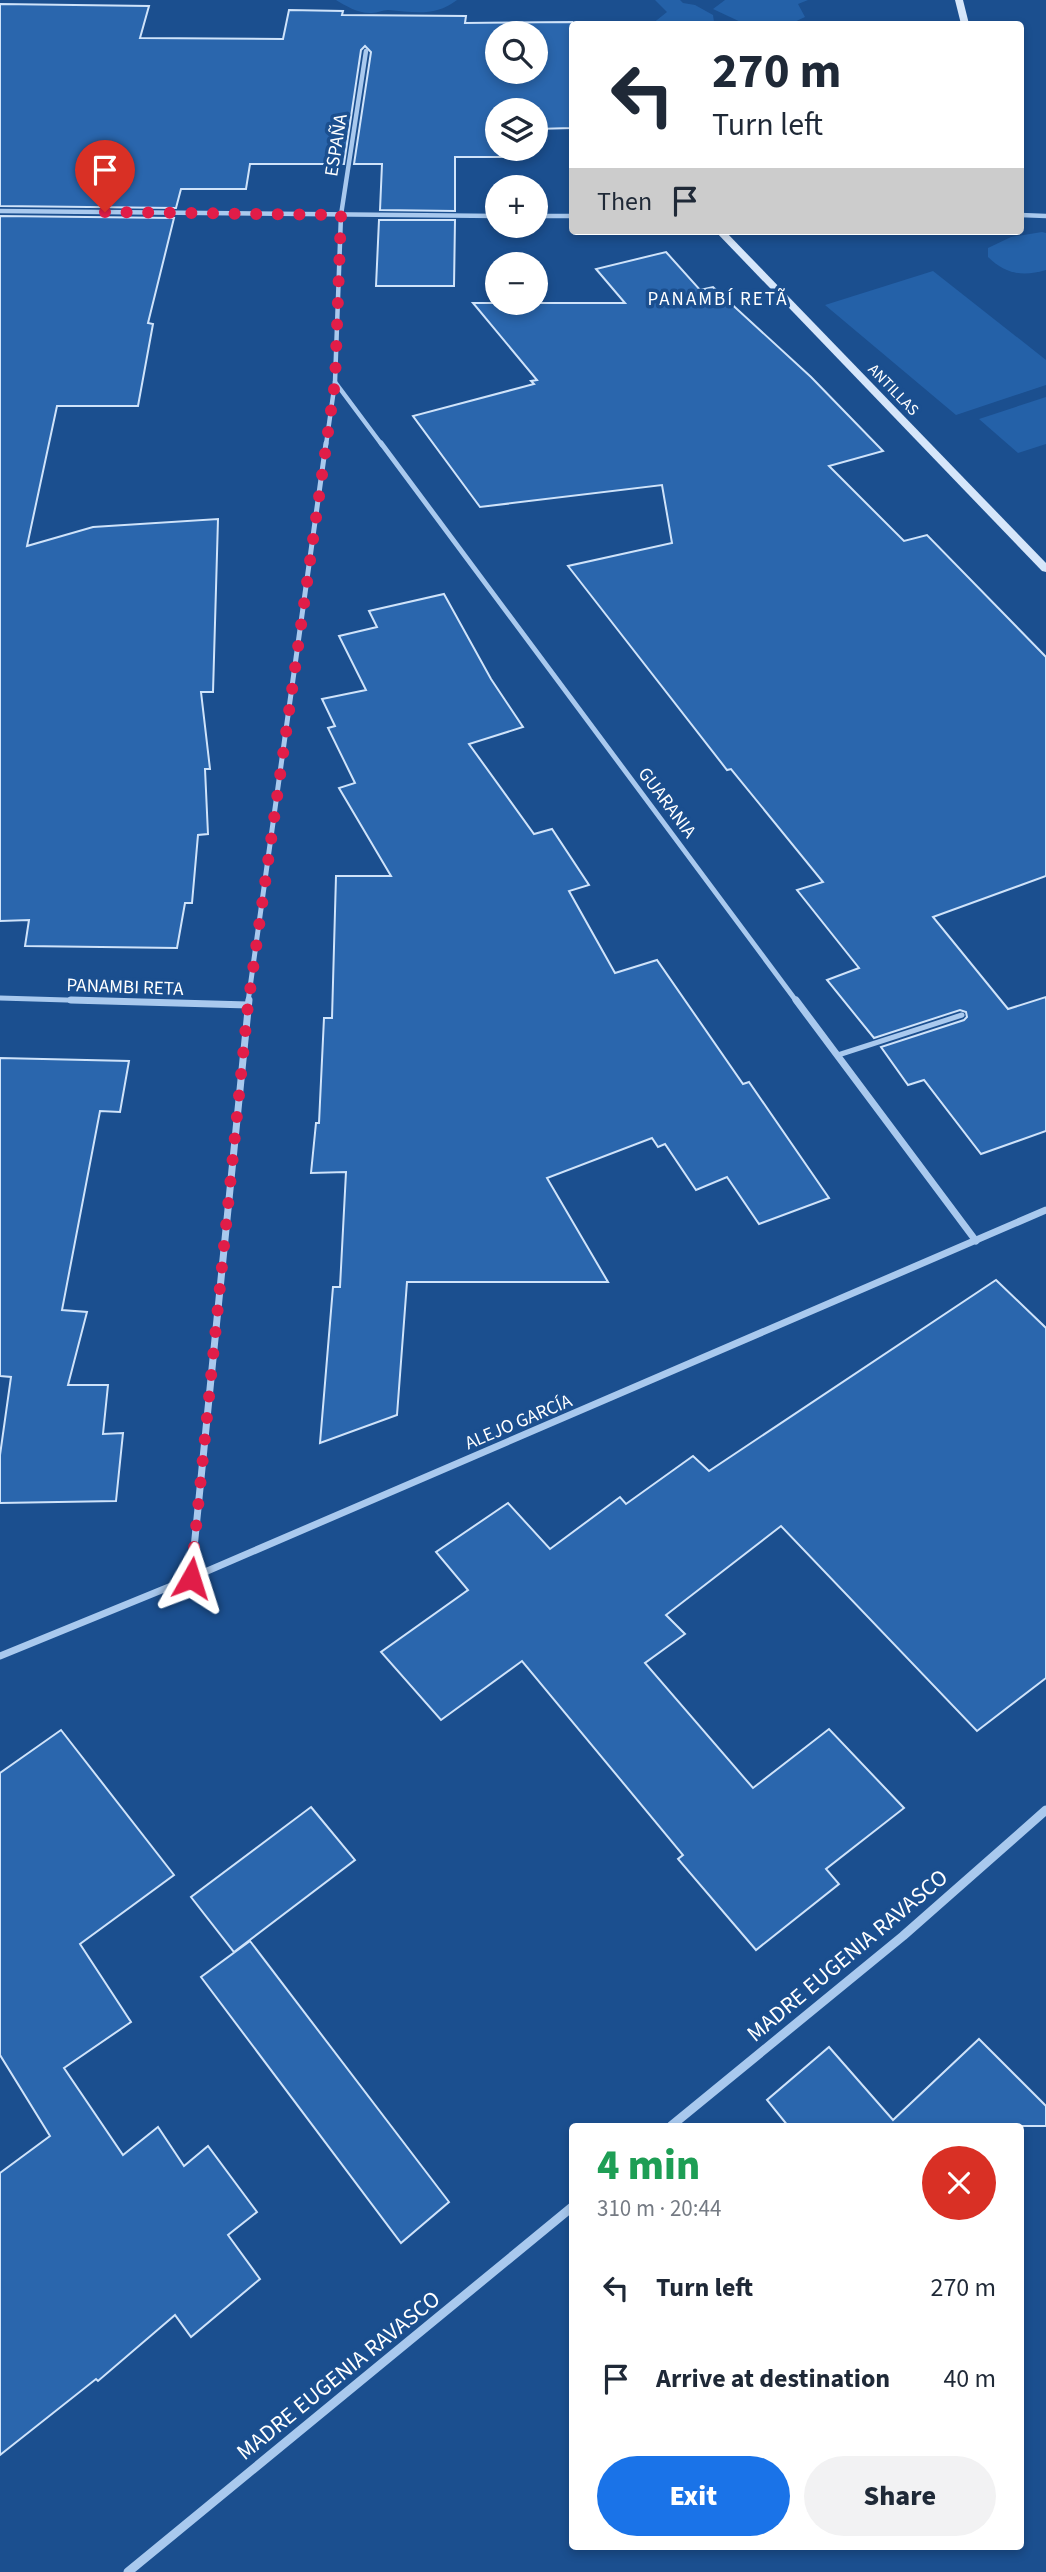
<!DOCTYPE html>
<html lang="en">
<head>
<meta charset="utf-8">
<style>
  body { margin:0; font-family:"Source Sans 3",sans-serif; background:#f2f2f3; color:#1f2937; height:100vh; display:flex; flex-direction:column; font-size:26px; white-space:nowrap }
  * { box-sizing:border-box; margin:0 }
  p { font-size:23px; color:#747a83 }
  .icon { flex:none; width:38px; height:38px; fill:none; stroke:currentColor; stroke-width:2; stroke-linecap:round; stroke-linejoin:round }
  .map { position:relative; flex:1; overflow:hidden }
  .side { position:absolute; left:569px; top:2123px; width:455px; height:427px; display:flex; flex-direction:column; background:#fff; border-radius:7px; box-shadow:0 4px 10px #0003 }
  .side>* { flex:none }
  .hud { position:absolute; left:569px; top:21px; width:455px; height:214px; border-radius:7px; box-shadow:0 4px 10px #0003; background:#fff; color:#1f2937; overflow:hidden }
  .tools { position:absolute; left:485px; top:21px; display:grid; gap:14px }
  .tools a { display:grid; place-items:center; width:63px; height:63px; border-radius:50%; background:#fff; box-shadow:0 4px 10px #0003; font-size:35px }
  .pin { position:absolute; display:grid; place-items:center; width:60px; height:60px; color:#fff; margin:-72px -30px; border-radius:50% 50% 50% 0; rotate:-45deg; box-shadow:0 0 7px #0007 }
  .pin .icon { rotate:45deg }
  .me { position:absolute; width:77px; margin:-38px; rotate:6deg; stroke-linejoin:round; filter:drop-shadow(0 0 5px #0008) }
  .turn { display:flex; align-items:center; gap:24px; height:147px; padding:0 28px; font-size:32px }
  .turn .icon { width:91px; height:91px; stroke-width:2.5 }
  .turn b { display:block; font-size:49px; line-height:60px }
  .then { display:flex; align-items:center; height:66px; padding:0 28px; background:#0003; gap:14px; font-size:26px }
  .round { display:grid; place-items:center; flex:none; width:74px; height:74px; border-radius:37px; background:#f2f2f3 }
  .overview { display:flex; align-items:center; justify-content:space-between; height:119px; padding:0 28px }
  h1 { font-size:42px; font-weight:800; line-height:52px; color:#1e9e55 }
  .button { display:flex; gap:14px; margin-top:auto; padding:14px 28px }
  .button a { flex:1; height:80px; border-radius:42px; background:#1a73e8; color:#fff; font-size:28px; font-weight:800; line-height:80px; text-align:center }
  .button a+a { background:#f2f2f3; color:#1f2937 }
  ul { padding:0; list-style:none }
  li { display:flex; align-items:center; gap:21px; height:91px; padding:0 28px }
  li div { flex:1 }
  li b { display:block; font-size:26px }
  li em { font-style:normal }
  .map>svg:first-child { display:block }
  .green { fill:#2461a8 }
  .building { fill:#2a66ad; stroke:#cfe3fa; stroke-width:2; fill-rule:evenodd }
  .lines { fill:none; stroke-linecap:round; stroke-linejoin:round }
  .lane { stroke:#a9c9ee; stroke-width:5 }
  .street-far3 { stroke:#a9c9ee; stroke-width:4.5 }
  .street-far2 { stroke:#a9c9ee; stroke-width:5 }
  .street-far1 { stroke:#a9c9ee; stroke-width:7 }
  .street { stroke:#a9c9ee; stroke-width:9 }
  .secondary { fill:#d6e6fa; fill-rule:evenodd }
  .route { stroke:#e11d48; stroke-width:12; stroke-dasharray:0 21.6 }
  .labels { text-anchor:middle; stroke-width:7; stroke-linejoin:round; paint-order:stroke }
  .far-street-label { font-size:16px; fill:#fff; stroke:#1b4f8f }
  .street-label { font-size:19px; fill:#fff; stroke:#1b4f8f }
  .far-quarter-label { font-size:19px; letter-spacing:2px; fill:#fff; stroke:#1b4f8f }
  .near-street-label { font-size:23px; fill:#fff; stroke:#1b4f8f }
</style>
</head>
<body>
<div class="map">
<svg width="1046" height="2572" viewBox="0 0 1046 2572">
  <rect width="100%" height="100%" fill="#1b4f8f"/>
  <g class="green">
    <path d="M336 0H457C435 17 414 12 388 10 382 10 378 13 372 13 359 14 346 6 336 0Z"/>
    <path d="M655 0H680L683 3 695 5 713 15 714 22 652 24 667 12Z"/>
    <path d="M725 0H808L798 4 805 17 790 24H745L713 9Z"/>
    <path d="M1042 232 1046 233V270C1023 277 1005 274 988 257V248L1011 237Z"/>
    <path d="M933 271 1046 360V385L956 415 825 305Z"/>
    <path d="M1046 397V444L1018 453 979 419Z"/>
  </g>
  <g class="building">
    <path d="M0 4 149 6 140 38 283 39 289 10 343 11 342 15 466 16 465 23 572 22V128L536 129V110H497V149H514V157H455V211L380 210 382 164H354L371 52 365 46 361 50 344 164H250L246 189H181L176 208 0 206ZM497 33H536V72H497Z"/>
    <path d="M0 216 174 218 148 323 153 324 138 406H57L27 546 93 527 218 519 213 692H201L210 769H205L208 834 198 835 192 903H185L177 948 25 946 29 920 0 921Z"/>
    <path d="M379 220H455L454 286H376Z"/>
    <path d="M666 252 700 290 713 287 811 377 883 451 829 466 904 541 927 535 1046 657V876L933 917 1008 1009 1046 997V1131L981 1154 924 1080 908 1085 881 1047 964 1020 967 1017 966 1012 960 1010 874 1038 827 980 859 968 797 890 823 882 731 769 727 770 568 566 672 543 662 485 480 507 413 416 534 384 531 381 537 380 473 303H625L596 269Z"/>
    <path d="M444 594 491 679 523 727 469 744 534 834 552 829 589 885 569 891 615 973 657 960 743 1084 749 1082 829 1198 759 1224 727 1177 696 1190 665 1144 658 1147 652 1138 547 1178 608 1282H407L397 1415 320 1443 333 1287H340L346 1172 311 1173 316 1123H319L324 1018H332L336 876H391L339 788 355 783 328 728 335 726 322 699 366 690 339 636 377 627 369 611Z"/>
    <path d="M0 1058 129 1061 120 1112 100 1111 62 1310 87 1312 68 1385H108L103 1434 123 1433 116 1501 0 1503V1455L11 1377 0 1376Z"/>
    <path d="M996 1280 1046 1328V1678L977 1731 781 1526 666 1615 685 1634 645 1663 753 1788 829 1729 904 1808 826 1869 839 1884 756 1950 678 1859 683 1855 522 1661 441 1720 381 1652 468 1590 436 1552 508 1503 550 1549 620 1497 626 1504 693 1456 709 1471Z"/>
    <path d="M61 1730 174 1875 80 1944 131 2022 64 2068 123 2155 158 2127 184 2166 208 2146 257 2212 228 2235 260 2279 191 2337 175 2315 98 2381 96 2379 0 2455V2173L50 2136 0 2055V1773Z"/>
    <path d="M311 1807 355 1860 234 1952 191 1897Z"/>
    <path d="M250 1941 449 2202 401 2243 201 1977Z"/>
    <path d="M979 2039 1046 2106V2126H788L767 2100 829 2047 893 2120Z"/>
  </g>
  <g class="lines">
    <path class="lane" d="M838 1055 962 1015"/>
    <g class="street-far3">
      <path d="M0 211 497 216"/>
      <path d="M1020 215 1046 216"/>
      <path d="M536 216H572"/>
      <path d="M335 382 382 445"/>
      <path d="M326 445 335 382 341 215 366 51"/>
    </g>
    <g class="street-far2">
      <path d="M381 443 797 1002"/>
      <path d="M0 998 133 1002"/>
      <path d="M248 1002 326 443"/>
    </g>
    <g class="street-far1">
      <path d="M71 1000 248 1005"/>
      <path d="M796 1000 976 1241"/>
      <path d="M191 1578 249 1000"/>
      <path d="M0 1656 191 1578 1046 1210"/>
    </g>
    <g class="street">
      <path d="M671 2126 903 1936 1046 1810"/>
      <path d="M128 2572 572 2207"/>
    </g>
    <g class="secondary">
      <path d="M955 0H963L969 24H961Z"/>
      <path d="M715 231H725L1046 563V572L1042 571Z"/>
    </g>
  </g>
  <g class="lines">
    <path class="route" d="M105 212 341 215 335 382 248 1005 191 1578"/>
  </g>
  <g class="labels">
    <g class="far-street-label">
      <text transform="translate(894 389) rotate(46)" y="6">ANTILLAS</text>
    </g>
    <g class="street-label">
      <text transform="translate(335 145) rotate(-81)" y="7">ESPAÑA</text>
      <text transform="translate(668 802) rotate(53)" y="7">GUARANIA</text>
      <text transform="translate(125 986) rotate(2)" y="7">PANAMBI RETA</text>
      <text transform="translate(518 1421) rotate(-23)" y="7">ALEJO GARCÍA</text>
    </g>
    <g class="far-quarter-label">
      <text x="718" y="305">PANAMBÍ RETÃ</text>
    </g>
    <g class="near-street-label">
      <text transform="translate(847 1955) rotate(-40)" y="8">MADRE EUGENIA RAVASCO</text>
      <text transform="translate(338 2375) rotate(-39)" y="8">MADRE EUGENIA RAVASCO</text>
    </g>
  </g>
</svg>
<div class="tools">
<a><svg class="icon" aria-label="search" viewBox="0 0 24 24"><circle cx="10" cy="10" r="6"/><path d="M15 15l6 6"/></svg></a>
<a><svg class="icon" aria-label="layers" viewBox="0 0 24 24"><path d="M12 4l9 5-9 5-9-5zM3 14l9 5 9-5"/></svg></a>
<a>+</a>
<a>−</a>
</div>
<div class="pin" style="left:105px;top:212px;background:#d93025"><svg class="icon" aria-label="arrive" viewBox="0 0 24 24"><path d="M6 21V4h12l-3 4 3 4H6"/></svg></div>
<svg class="me" style="left:191px;top:1578px" viewBox="-20 -20 40 40"><path d="M0-17L14 15 0 8-14 15z" fill="#e11d48" stroke="#fff" stroke-width="4"/></svg>
<div class="hud">
<div class="turn"><svg class="icon" aria-label="left" viewBox="0 0 24 24"><path d="M17 20v-9H6M10 6l-5 5 5 5"/></svg><div><b>270 m</b>Turn left</div></div>
<div class="then">Then<svg class="icon" aria-label="arrive" viewBox="0 0 24 24"><path d="M6 21V4h12l-3 4 3 4H6"/></svg></div>
</div>
<section class="side">
<div class="overview"><div><h1>4 min</h1><p>310 m · 20:44</p></div><a class="round" style="background:#d93025;color:#fff"><svg class="icon" aria-label="close" viewBox="0 0 24 24"><path d="M6 6l12 12M18 6L6 18"/></svg></a></div>
<ul>
<li><svg class="icon" aria-label="left" viewBox="0 0 24 24"><path d="M17 20v-9H6M10 6l-5 5 5 5"/></svg><div><b>Turn left</b></div><em>270 m</em></li>
<li><svg class="icon" aria-label="arrive" viewBox="0 0 24 24"><path d="M6 21V4h12l-3 4 3 4H6"/></svg><div><b>Arrive at destination</b></div><em>40 m</em></li>
</ul>
<div class="button"><a>Exit</a><a>Share</a></div>
</section>
</div>
</body>
</html>
